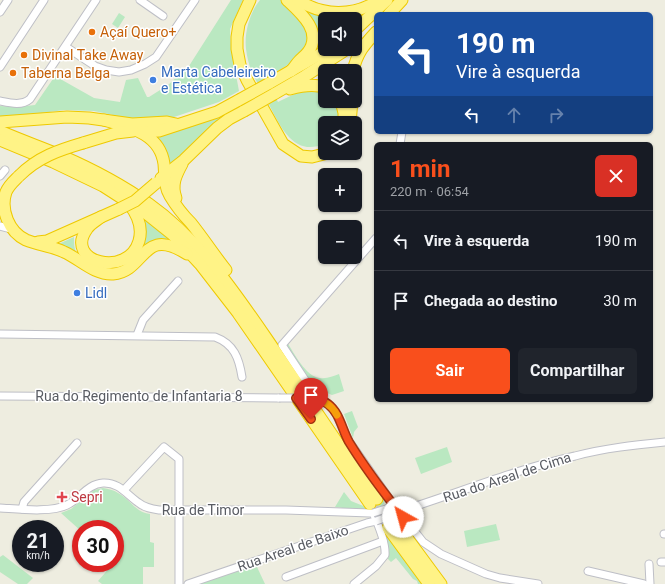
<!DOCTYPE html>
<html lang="pt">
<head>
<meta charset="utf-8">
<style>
  body { margin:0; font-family:Roboto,sans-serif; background:#20242c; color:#f1f3f6; height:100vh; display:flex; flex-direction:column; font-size:15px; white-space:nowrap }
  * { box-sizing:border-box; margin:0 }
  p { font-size:13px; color:#9ea1a6 }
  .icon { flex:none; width:22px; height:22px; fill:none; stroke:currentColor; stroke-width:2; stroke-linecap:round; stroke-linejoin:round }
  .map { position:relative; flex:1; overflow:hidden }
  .details { position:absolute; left:374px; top:142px; width:279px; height:260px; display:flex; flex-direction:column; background:#171b24; border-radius:6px; box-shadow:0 1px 3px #0004 }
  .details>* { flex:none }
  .banner { position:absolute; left:374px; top:12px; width:279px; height:122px; border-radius:6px; box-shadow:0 1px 3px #0004; background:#1a4fa0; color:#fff; overflow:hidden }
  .tools { position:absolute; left:318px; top:12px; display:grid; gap:8px }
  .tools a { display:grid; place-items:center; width:44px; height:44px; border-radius:6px; background:#171b24; box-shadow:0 1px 3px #0004; font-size:20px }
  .speed { position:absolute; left:12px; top:520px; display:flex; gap:8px; font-size:20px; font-weight:700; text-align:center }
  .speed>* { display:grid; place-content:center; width:52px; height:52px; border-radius:50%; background:#171b24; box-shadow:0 1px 3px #0004; line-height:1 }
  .speed small { font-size:10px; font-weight:400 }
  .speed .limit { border:6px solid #d22; background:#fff; color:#111 }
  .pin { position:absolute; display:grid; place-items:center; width:34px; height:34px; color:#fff; margin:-41px -17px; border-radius:50% 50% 50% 0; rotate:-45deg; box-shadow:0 0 4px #0007 }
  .pin .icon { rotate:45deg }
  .me { position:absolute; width:44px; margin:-22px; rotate:322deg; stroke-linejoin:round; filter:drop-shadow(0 0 3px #0008) }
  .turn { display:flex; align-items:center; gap:14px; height:84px; padding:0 16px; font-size:18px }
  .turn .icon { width:52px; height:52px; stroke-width:2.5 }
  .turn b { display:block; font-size:28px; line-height:34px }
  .lanes { display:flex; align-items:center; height:38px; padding:0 16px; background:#0003; justify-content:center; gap:20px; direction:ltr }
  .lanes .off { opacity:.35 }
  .round { display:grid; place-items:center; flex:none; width:42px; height:42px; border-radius:6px; background:#20242c }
  .headline { display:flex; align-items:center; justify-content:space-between; height:68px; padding:0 16px }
  h1 { font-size:24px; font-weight:700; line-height:30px; color:#f94f1c }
  .cta { display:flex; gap:8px; margin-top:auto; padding:8px 16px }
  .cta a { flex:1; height:46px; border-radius:6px; background:#f94f1c; color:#fff; font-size:16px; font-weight:700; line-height:46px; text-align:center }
  .cta a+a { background:#20242c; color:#f1f3f6 }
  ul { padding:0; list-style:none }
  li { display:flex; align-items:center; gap:12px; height:60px; padding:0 16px; border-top:1px solid #363941 }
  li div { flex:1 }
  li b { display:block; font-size:15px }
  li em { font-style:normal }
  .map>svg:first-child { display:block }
  .green { fill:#bae8c1 }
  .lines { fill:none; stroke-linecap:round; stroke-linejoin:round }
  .highway-tunnel { stroke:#c9c9c1; stroke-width:11; stroke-dasharray:11 5.5; stroke-linecap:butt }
  .minor-casing { stroke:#bebfc6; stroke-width:9 }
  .highway-casing { stroke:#eec900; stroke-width:13 }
  .minor { stroke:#fff; stroke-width:7 }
  .highway { stroke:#fff386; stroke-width:11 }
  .minor-bridge-casing { stroke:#bebfc6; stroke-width:9; stroke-linecap:butt }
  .highway-bridge-casing { stroke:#eec900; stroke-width:13; stroke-linecap:butt }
  .minor-bridge { stroke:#fff; stroke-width:7 }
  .highway-bridge { stroke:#fff386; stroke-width:11 }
  .route-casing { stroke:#a23312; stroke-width:10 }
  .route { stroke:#f94f1c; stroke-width:7 }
  .slow { stroke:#f59e0b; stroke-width:7 }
  .food-dot { fill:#e8710a; stroke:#fff; stroke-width:1.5 }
  .shop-dot { fill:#3f7fe0; stroke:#fff; stroke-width:1.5 }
  .health-dot { fill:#e0444e; stroke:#fff; stroke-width:1.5 }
  .labels { text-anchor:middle; stroke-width:3; stroke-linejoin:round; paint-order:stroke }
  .food-label { font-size:14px; fill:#c56008; stroke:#fff; text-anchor:start }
  .shop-label { font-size:14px; fill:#366cbe; stroke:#fff; text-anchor:start }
  .street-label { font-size:14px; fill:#595c63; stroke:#fff }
  .health-label { font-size:14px; fill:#be3a42; stroke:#fff; text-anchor:start }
</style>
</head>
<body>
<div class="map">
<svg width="665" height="584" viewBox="0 0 665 584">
  <rect width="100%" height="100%" fill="#eeede0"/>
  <g class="green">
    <path d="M231 0H243L230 29 231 48 239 91 219 102 171 118 158 119 127 118 94 111 64 110 20 116H0V106L16 107 35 105 55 76 94 98 120 102 126 80 138 78 147 97H149L168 85 189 66Z"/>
    <path d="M260 0H281L301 20 309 37 301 57 266 78 278 102C295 94 306 86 325 93V101H334L336 102 340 114V123H325V144C316 147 307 149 298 144 282 135 274 113 265 97 261 89 256 81 252 73 249 65 247 57 246 49 244 33 250 12 260 0Z"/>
    <path d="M304 6 371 9 355 24V19H325V47L313 54 316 46Z"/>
    <path d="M119 13 125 17 118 28 112 24Z"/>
    <path d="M253 99 254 102 168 170C167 156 165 148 157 137L196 125 218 118Z"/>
    <path d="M142 216 155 225 175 244C169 243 162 241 156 242 138 246 131 271 110 271 91 271 73 251 54 246L74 237C74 243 74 248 76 252 82 262 100 271 111 270 118 269 123 266 128 262 144 250 146 234 142 216Z"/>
    <path d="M287 342C294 353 306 377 320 378 327 379 333 376 339 374L344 391 332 395C310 387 298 362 285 343Z"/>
    <path d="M352 411 358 427 354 432 353 438 344 414Z"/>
    <path d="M447 447 452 462 421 474 415 458Z"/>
    <path d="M103 488C108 489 114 490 118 493 130 499 136 513 150 514V542L154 543V567H143V584H102L98 581 111 566V563H115V529H81V531L61 513 71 509 94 490Z"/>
    <path d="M344 492 351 501 366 507 382 495C397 516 344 508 335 507Z"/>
    <path d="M396 519 401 520 384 532 422 584H418L417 581 413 579 396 558 391 562 388 559C392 547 382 537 384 525Z"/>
    <path d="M496 524 500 540 467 547 464 531Z"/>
    <path d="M3 555 33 578 27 584H18L0 572V557Z"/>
    <path d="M248 567 250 570 257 567 265 584H194Z"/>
  </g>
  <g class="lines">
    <path class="highway-tunnel" d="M370 504 388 528"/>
    <defs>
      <g id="minor">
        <path d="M140 0 163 16"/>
        <path d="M0 12 8 0"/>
        <path d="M66 47 95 66 106 70 119 72 131 70 145 64 156 57 195 0"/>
        <path d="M0 67 44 0"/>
        <path d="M0 101C10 103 22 106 30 99L96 0"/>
        <path d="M400 144 402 132"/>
        <path d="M0 176 5 170"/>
        <path d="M0 226 11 229"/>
        <path d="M376 238 282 345 309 386 314 398 323 401 329 405 335 412 349 441 391 501 423 542 441 554 486 574 500 578 538 584"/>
        <path d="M0 334 215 337C234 344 239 358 242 377"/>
        <path d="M137 335 143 320 178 281"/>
        <path d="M0 396 279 398"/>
        <path d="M124 490 164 447 179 459V584"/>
        <path d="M0 508C18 509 51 513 67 505 80 499 87 484 103 483 119 482 127 495 139 503 145 508 152 509 159 510H286L370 513H373C378 524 386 543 385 555L376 566 354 584"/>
        <path d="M22 509 24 502 77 443"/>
        <path d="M397 510 407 509C463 491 518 469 575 456 605 448 635 445 665 442"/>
        <path d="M664 534H665"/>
        <path d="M661 562H665"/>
        <path d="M649 564 650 584"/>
        <path d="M588 571 644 584"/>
        <path d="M286 577 383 541"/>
        <path d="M188 584 367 523 376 521"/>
      </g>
      <g id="highway">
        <path d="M250 0 239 24 237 37V49L240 65 247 80 283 144 301 156 312 157 328 153"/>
        <path d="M287 0C301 13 323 32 308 52 305 56 302 58 299 61 296 64 294 68 291 71"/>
        <path d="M298 0C322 16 354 17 379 0"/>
        <path d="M389 14 402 0"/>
        <path d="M355 30 387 0"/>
        <path d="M353 71C357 53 364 45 376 32"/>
        <path d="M268 84 329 49"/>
        <path d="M290 89C301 86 314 83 325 88"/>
        <path d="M274 94 305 76 347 49"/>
        <path d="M341 101 344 113V123"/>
        <path d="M104 120C129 127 160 133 164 164 165 175 164 186 170 196 176 206 183 215 191 223 203 238 214 255 226 270"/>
        <path d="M0 122 67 117 89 118 132 124 167 122 176 124"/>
        <path d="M350 123 352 101"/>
        <path d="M0 131C20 140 41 147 62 156 92 169 121 184 149 204 200 240 236 294 271 345 306 396 340 448 377 499"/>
        <path d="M142 132 159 131 217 112 239 100"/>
        <path d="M0 140 53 162 103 186 148 215 173 235 200 264 238 313 370 504"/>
        <path d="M83 143 116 133 133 131"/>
        <path d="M19 176C14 181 9 185 6 192 0 210 9 232 26 240 38 245 52 246 64 252 80 259 94 275 113 274 146 271 142 225 187 254"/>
        <path d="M161 178 184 160 217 128 229 119 244 111"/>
        <path d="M176 198C171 185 176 175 182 164"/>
        <path d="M101 217C96 221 90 224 87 229 63 262 128 279 139 241 143 227 137 214 129 204"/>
        <path d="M38 242 47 241 119 209"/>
        <path d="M396 523 441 584"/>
        <path d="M388 528 429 584"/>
      </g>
    </defs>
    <use href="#minor" class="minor-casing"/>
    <use href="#highway" class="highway-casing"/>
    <use href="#minor" class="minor"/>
    <use href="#highway" class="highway"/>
    <defs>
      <g id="minor-bridge">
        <path d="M279 398H314"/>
        <path d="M373 513 392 507"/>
        <path d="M376 521 396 514"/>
      </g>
      <g id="highway-bridge">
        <path d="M239 100 268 84"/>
        <path d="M244 111 274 94"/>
        <path d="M19 176C38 157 59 150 83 143"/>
        <path d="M119 209 135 201 156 183"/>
      </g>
    </defs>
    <use href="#minor-bridge" class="minor-bridge-casing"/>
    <use href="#highway-bridge" class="highway-bridge-casing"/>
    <use href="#minor-bridge" class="minor-bridge"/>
    <use href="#highway-bridge" class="highway-bridge"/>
  </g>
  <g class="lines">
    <defs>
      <path id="route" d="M311 419 296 398C308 398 319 397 328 404 340 413 342 430 349 442 365 468 384 493 403 517"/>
    </defs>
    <use href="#route" class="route-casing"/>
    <use href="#route" class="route"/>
    <path class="slow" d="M305 398C319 398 330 402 337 415"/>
  </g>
  <g class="food-dot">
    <circle cx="92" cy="32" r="4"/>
    <circle cx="24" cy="55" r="4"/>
    <circle cx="13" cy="73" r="4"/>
  </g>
  <g class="shop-dot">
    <circle cx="153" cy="80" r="4"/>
    <circle cx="77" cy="293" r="4"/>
  </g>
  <path class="health-dot" d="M60 491h4v4h4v4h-4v4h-4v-4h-4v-4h4z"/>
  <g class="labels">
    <g class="food-label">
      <text x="100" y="37">Açaí Quero+</text>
      <text x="32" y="60">Divinal Take Away</text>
      <text x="21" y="78">Taberna Belga</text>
    </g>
    <g class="shop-label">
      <text x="161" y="77">Marta Cabeleireiro<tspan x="161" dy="16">e Estética</tspan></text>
      <text x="85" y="298">Lidl</text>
    </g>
    <g class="street-label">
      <text x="139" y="401">Rua do Regimento de Infantaria 8</text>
      <text transform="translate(507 477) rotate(-18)" y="5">Rua do Areal de Cima</text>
      <text x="203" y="515">Rua de Timor</text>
      <text transform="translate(293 548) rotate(-19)" y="5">Rua Areal de Baixo</text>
    </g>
    <g class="health-label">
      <text x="71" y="502">Sepri</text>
    </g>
  </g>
</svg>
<div class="tools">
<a><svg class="icon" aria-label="sound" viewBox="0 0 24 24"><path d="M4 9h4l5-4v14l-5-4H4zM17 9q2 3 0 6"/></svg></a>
<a><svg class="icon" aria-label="search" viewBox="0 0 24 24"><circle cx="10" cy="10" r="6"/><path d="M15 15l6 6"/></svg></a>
<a><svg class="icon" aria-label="layers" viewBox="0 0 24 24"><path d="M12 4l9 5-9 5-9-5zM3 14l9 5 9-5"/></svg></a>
<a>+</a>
<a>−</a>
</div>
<div class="speed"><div>21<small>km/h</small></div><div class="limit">30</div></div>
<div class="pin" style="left:311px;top:419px;background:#d93025"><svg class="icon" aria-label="arrive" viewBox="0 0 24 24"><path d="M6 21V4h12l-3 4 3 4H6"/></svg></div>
<svg class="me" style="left:403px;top:517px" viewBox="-20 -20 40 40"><circle r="19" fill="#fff"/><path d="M0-13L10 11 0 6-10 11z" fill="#f94f1c"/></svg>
<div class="banner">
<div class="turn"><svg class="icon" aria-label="left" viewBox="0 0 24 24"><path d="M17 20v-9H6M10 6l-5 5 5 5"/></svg><div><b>190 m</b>Vire à esquerda</div></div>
<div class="lanes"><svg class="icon" aria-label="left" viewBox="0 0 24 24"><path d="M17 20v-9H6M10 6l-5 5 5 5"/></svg><svg class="icon off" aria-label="ahead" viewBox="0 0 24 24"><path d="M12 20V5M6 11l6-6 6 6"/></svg><svg class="icon off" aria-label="right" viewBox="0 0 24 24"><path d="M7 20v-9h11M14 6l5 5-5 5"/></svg></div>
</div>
<section class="details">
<div class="headline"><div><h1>1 min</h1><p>220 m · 06:54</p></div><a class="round" style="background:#d93025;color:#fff"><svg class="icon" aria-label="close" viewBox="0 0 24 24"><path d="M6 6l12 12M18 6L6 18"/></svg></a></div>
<ul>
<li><svg class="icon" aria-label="left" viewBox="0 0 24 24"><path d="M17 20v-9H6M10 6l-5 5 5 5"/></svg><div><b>Vire à esquerda</b></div><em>190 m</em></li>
<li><svg class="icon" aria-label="arrive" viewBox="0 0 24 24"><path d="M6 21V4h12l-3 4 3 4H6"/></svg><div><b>Chegada ao destino</b></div><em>30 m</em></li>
</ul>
<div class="cta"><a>Sair</a><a>Compartilhar</a></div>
</section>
</div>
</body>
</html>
